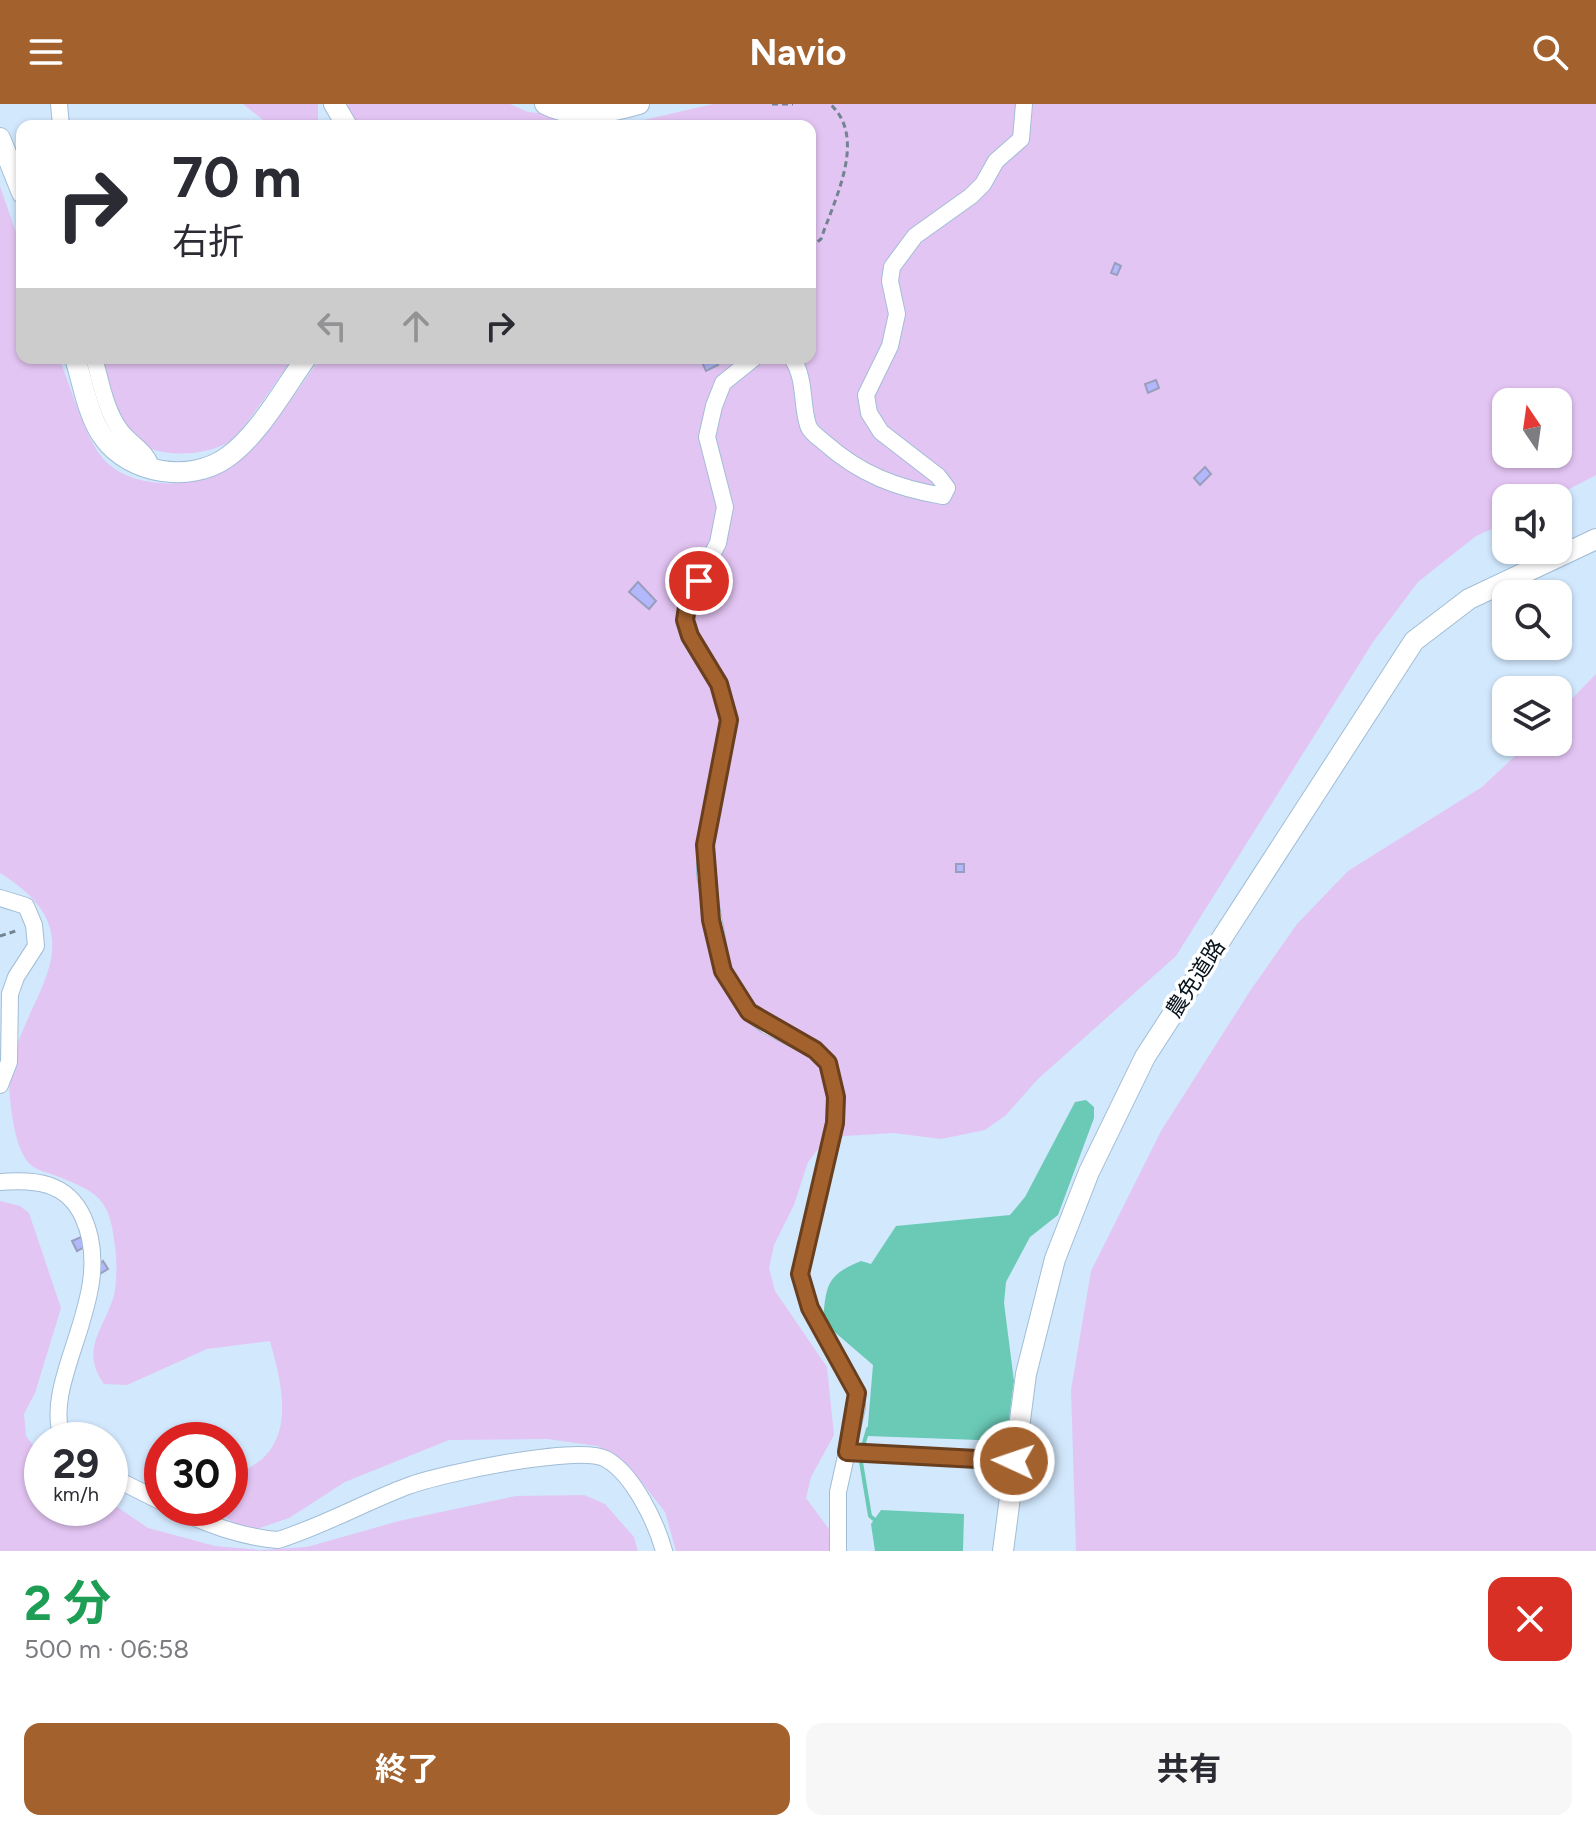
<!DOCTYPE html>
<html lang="ja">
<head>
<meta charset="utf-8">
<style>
  body { margin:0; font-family:Figtree,"Noto Sans JP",sans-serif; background:#f7f7f7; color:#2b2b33; height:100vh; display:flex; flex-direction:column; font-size:30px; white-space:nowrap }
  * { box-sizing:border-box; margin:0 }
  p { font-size:26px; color:#7c7c81 }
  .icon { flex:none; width:44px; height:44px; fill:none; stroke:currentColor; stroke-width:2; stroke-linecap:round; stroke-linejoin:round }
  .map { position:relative; height:1447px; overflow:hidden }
  .details { display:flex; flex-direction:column; background:#fff; flex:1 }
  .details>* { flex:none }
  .banner { position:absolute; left:16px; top:16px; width:800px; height:244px; border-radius:16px; box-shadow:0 2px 6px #0004; background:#fff; color:#2b2b33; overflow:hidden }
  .needle { width:52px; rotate:347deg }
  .tools { position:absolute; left:1492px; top:284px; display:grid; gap:16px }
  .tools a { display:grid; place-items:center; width:80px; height:80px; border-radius:16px; background:#fff; box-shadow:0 2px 6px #0004; font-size:40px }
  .speed { position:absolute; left:24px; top:1318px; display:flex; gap:16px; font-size:40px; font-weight:700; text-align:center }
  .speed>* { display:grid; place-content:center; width:104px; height:104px; border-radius:50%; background:#fff; box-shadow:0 2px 6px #0004; line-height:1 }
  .speed small { font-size:20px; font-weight:400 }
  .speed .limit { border:12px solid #d22; background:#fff; color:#111 }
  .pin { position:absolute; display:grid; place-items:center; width:68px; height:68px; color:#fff; margin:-34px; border:4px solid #fff; border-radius:50%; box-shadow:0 2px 8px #0007 }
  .me { position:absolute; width:88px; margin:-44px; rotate:273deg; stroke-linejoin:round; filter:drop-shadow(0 0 6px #0008) }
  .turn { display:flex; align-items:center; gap:28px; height:168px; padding:0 24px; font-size:36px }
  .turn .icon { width:104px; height:104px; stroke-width:2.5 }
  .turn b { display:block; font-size:56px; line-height:68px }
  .lanes { display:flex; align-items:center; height:76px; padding:0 24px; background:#0003; justify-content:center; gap:40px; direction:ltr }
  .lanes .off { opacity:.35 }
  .round { display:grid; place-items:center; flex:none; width:84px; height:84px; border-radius:16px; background:#f7f7f7 }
  .headline { display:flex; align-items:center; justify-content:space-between; height:136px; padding:0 24px }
  h1 { font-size:48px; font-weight:700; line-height:60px; color:#1e9e55 }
  .action { display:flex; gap:16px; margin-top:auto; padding:16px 24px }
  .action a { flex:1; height:92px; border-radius:16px; background:#a3612e; color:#fff; font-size:32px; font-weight:700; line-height:92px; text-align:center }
  .action a+a { background:#f7f7f7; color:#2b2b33 }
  header { display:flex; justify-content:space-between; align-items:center; height:104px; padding:0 24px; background:#a3612e; color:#fff; font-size:36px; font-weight:700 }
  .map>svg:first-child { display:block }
  .green { fill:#e3c5f3; fill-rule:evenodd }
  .water { fill:#6acab6 }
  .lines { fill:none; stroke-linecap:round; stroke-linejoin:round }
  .stream { stroke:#6acab6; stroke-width:4 }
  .building { fill:#b2b8fb; stroke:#9a9ebd; stroke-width:2 }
  .minor-casing { stroke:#a1bdd6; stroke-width:18 }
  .tertiary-casing { stroke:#a1bdd6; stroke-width:22 }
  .path { stroke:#728392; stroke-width:3; stroke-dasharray:6 4; stroke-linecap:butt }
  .minor { stroke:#fff; stroke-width:16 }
  .tertiary { stroke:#fff; stroke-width:20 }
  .route-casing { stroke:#6a3f1e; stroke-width:20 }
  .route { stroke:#a3612e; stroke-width:14 }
  .labels { text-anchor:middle; stroke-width:7; stroke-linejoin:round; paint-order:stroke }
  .street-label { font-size:22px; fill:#07111a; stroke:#fff }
</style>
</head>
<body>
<header><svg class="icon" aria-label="menu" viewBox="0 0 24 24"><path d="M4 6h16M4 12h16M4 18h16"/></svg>Navio<svg class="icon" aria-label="search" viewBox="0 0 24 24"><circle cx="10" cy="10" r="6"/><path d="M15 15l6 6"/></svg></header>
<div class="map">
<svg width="1596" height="1447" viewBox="0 0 1596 1447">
  <rect width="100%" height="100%" fill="#d2e8fd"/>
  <g class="green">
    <path d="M243 0H318V22H271Z"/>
    <path d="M348 0H510L528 8 635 18 713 0H1596V371L1552 394H1506V419L1476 432 1418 478 1373 538 1176 852 1038 975 1006 1011 985 1026 941 1035 894 1029 845 1032 823 1039 808 1058 794 1101 774 1141 769 1164 775 1187 827 1263 834 1331 811 1373 806 1394 845 1447H676L665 1408 628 1361 598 1342 547 1335 449 1336 345 1378 289 1414 245 1429 215 1404H230V1376C241 1368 257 1361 266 1351 294 1321 279 1271 270 1237L207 1245 127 1281 104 1280C79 1246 105 1224 114 1191 117 1178 117 1156 115 1142 110 1093 97 1088 54 1071 48 1069 37 1066 32 1062 16 1049 12 1013 10 994 0 905 117 842 0 769V82L22 146V254H59C71 283 80 318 96 345 108 365 129 375 151 378 240 391 274 315 321 254H810V22H359L348 8ZM1506 298H1558V350H1506Z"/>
    <path d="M100 254H293C281 270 243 328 230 337 205 354 145 356 129 328 116 307 109 278 100 254Z"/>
    <path d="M1596 570V1447H1076L1071 1286 1091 1167 1161 1027 1250 887 1297 820 1348 767 1482 683 1530 638H1558V609Z"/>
    <path d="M0 1097 20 1102 29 1109 61 1204 35 1289 24 1310 26 1332 42 1352V1404H110V1398L148 1424 215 1442 261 1446 307 1443 399 1417 516 1392 584 1391 605 1400 634 1433 638 1447H0Z"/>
  </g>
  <g class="water">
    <path d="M1086 996 1094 1003V1014L1058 1111 1030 1133 1006 1178 1004 1199 1014 1277 1006 1337 867 1332 873 1261 823 1218C826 1182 826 1171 861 1157L871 1160 896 1122 1010 1111 1025 1093 1075 998Z"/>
    <path d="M881 1406 964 1410 963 1447H875L871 1420Z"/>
  </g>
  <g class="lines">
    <g class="stream">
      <path d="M863 1342 868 1325"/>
      <path d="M861 1358 870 1412 875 1416"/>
    </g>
  </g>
  <g class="building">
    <path d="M1115 159 1121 162 1117 171 1111 169Z"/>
    <path d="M700 254H721L716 256 718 261 706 267Z"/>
    <path d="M1156 276 1159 284 1148 289 1145 280Z"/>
    <path d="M1205 363 1211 370 1200 381 1194 374Z"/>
    <path d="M638 478 656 497 649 505 629 488Z"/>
    <rect x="956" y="760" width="8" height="8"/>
    <path d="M81 1133 86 1142 77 1147 72 1137Z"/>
    <path d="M103 1157 108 1165 98 1171 94 1165Z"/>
  </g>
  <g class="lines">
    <defs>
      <g id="minor">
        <path d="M59 0 61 22"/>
        <path d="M94 254C101 278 105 305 120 326 130 340 148 347 151 364"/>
        <path d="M754 254 723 279 714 302 707 333 725 403 718 439 688 497 685 516 690 532 719 580 729 616 705 741V770L723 867 740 895 749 908 766 921 815 946 828 959 836 993 835 1019 800 1170 810 1204 857 1289V1303L838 1388V1447"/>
        <path d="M792 254C806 275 801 299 808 321 810 328 819 334 825 339 860 370 896 384 943 392L947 384 938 372 881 328 869 309 866 291 890 242 897 210 890 177 892 163 915 132 971 92 983 80 996 57 1021 35 1024 0"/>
        <path d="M0 794 26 802 34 821 36 842 16 873 10 890 9 958 0 981"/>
        <path d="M0 1078C35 1075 67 1078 83 1113 119 1191 39 1276 63 1336"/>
        <path d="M847 1348 1014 1357"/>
        <path d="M110 1372 162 1398"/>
        <path d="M173 1404C207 1420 241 1433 278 1436 323 1422 365 1398 408 1382 440 1370 579 1340 606 1355 633 1370 656 1418 664 1447"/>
      </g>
      <g id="tertiary">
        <path d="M334 0 347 22"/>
        <path d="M545 0C574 15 609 9 639 0"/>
        <path d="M0 34 22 89"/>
        <path d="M75 254C83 279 88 313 104 334 130 370 190 379 226 354 259 331 283 286 306 254"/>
        <path d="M1003 1447 1026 1270 1055 1155 1089 1068 1145 953 1414 537 1469 495 1596 435"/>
      </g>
    </defs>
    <use href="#minor" class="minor-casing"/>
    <use href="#tertiary" class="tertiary-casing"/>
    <g class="path">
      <path d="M772 0H793"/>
      <path d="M810 144 821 135C834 96 868 34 830 0"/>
      <path d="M0 832 19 826"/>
    </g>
    <use href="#minor" class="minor"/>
    <use href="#tertiary" class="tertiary"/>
  </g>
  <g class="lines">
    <defs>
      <path id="route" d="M699 477 688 497 685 516 690 532 719 580 729 616 705 741 711 816 723 867 749 908 815 946 828 959 836 993 835 1019 800 1170 810 1204 857 1289 847 1348 1014 1357"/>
    </defs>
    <use href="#route" class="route-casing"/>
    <use href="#route" class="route"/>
  </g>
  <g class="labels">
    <g class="street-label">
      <text transform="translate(1195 874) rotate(-57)" y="8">農免道路</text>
    </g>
  </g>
</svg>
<div class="tools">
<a><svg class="needle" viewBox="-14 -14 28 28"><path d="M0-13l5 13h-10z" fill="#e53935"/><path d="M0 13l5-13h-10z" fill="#7c7c81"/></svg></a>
<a><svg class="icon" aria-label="sound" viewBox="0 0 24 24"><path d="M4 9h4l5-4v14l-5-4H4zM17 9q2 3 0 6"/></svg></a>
<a><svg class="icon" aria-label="search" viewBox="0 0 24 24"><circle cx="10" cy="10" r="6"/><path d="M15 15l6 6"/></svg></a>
<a><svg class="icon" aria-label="layers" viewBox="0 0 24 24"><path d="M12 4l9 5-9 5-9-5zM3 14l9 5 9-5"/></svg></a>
</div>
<div class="speed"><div>29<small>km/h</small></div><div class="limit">30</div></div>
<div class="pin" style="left:699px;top:477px;background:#d93025"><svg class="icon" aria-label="arrive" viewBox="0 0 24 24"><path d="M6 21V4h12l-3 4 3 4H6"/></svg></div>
<svg class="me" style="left:1014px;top:1357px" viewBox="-20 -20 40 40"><circle r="17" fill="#a3612e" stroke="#fff" stroke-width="3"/><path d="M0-11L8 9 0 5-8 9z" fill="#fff"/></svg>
<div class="banner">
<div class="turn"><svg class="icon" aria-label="right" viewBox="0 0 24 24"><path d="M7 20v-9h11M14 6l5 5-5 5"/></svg><div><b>70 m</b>右折</div></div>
<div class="lanes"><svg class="icon off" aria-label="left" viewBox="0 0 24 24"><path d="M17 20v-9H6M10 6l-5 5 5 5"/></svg><svg class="icon off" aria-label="ahead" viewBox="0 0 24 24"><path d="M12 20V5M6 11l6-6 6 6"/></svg><svg class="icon" aria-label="right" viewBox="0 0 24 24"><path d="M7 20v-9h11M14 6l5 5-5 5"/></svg></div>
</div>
</div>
<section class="details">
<div class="headline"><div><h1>2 分</h1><p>500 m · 06:58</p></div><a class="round" style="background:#d93025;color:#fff"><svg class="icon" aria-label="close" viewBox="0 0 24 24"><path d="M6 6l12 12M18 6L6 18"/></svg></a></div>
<div class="action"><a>終了</a><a>共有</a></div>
</section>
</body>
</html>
